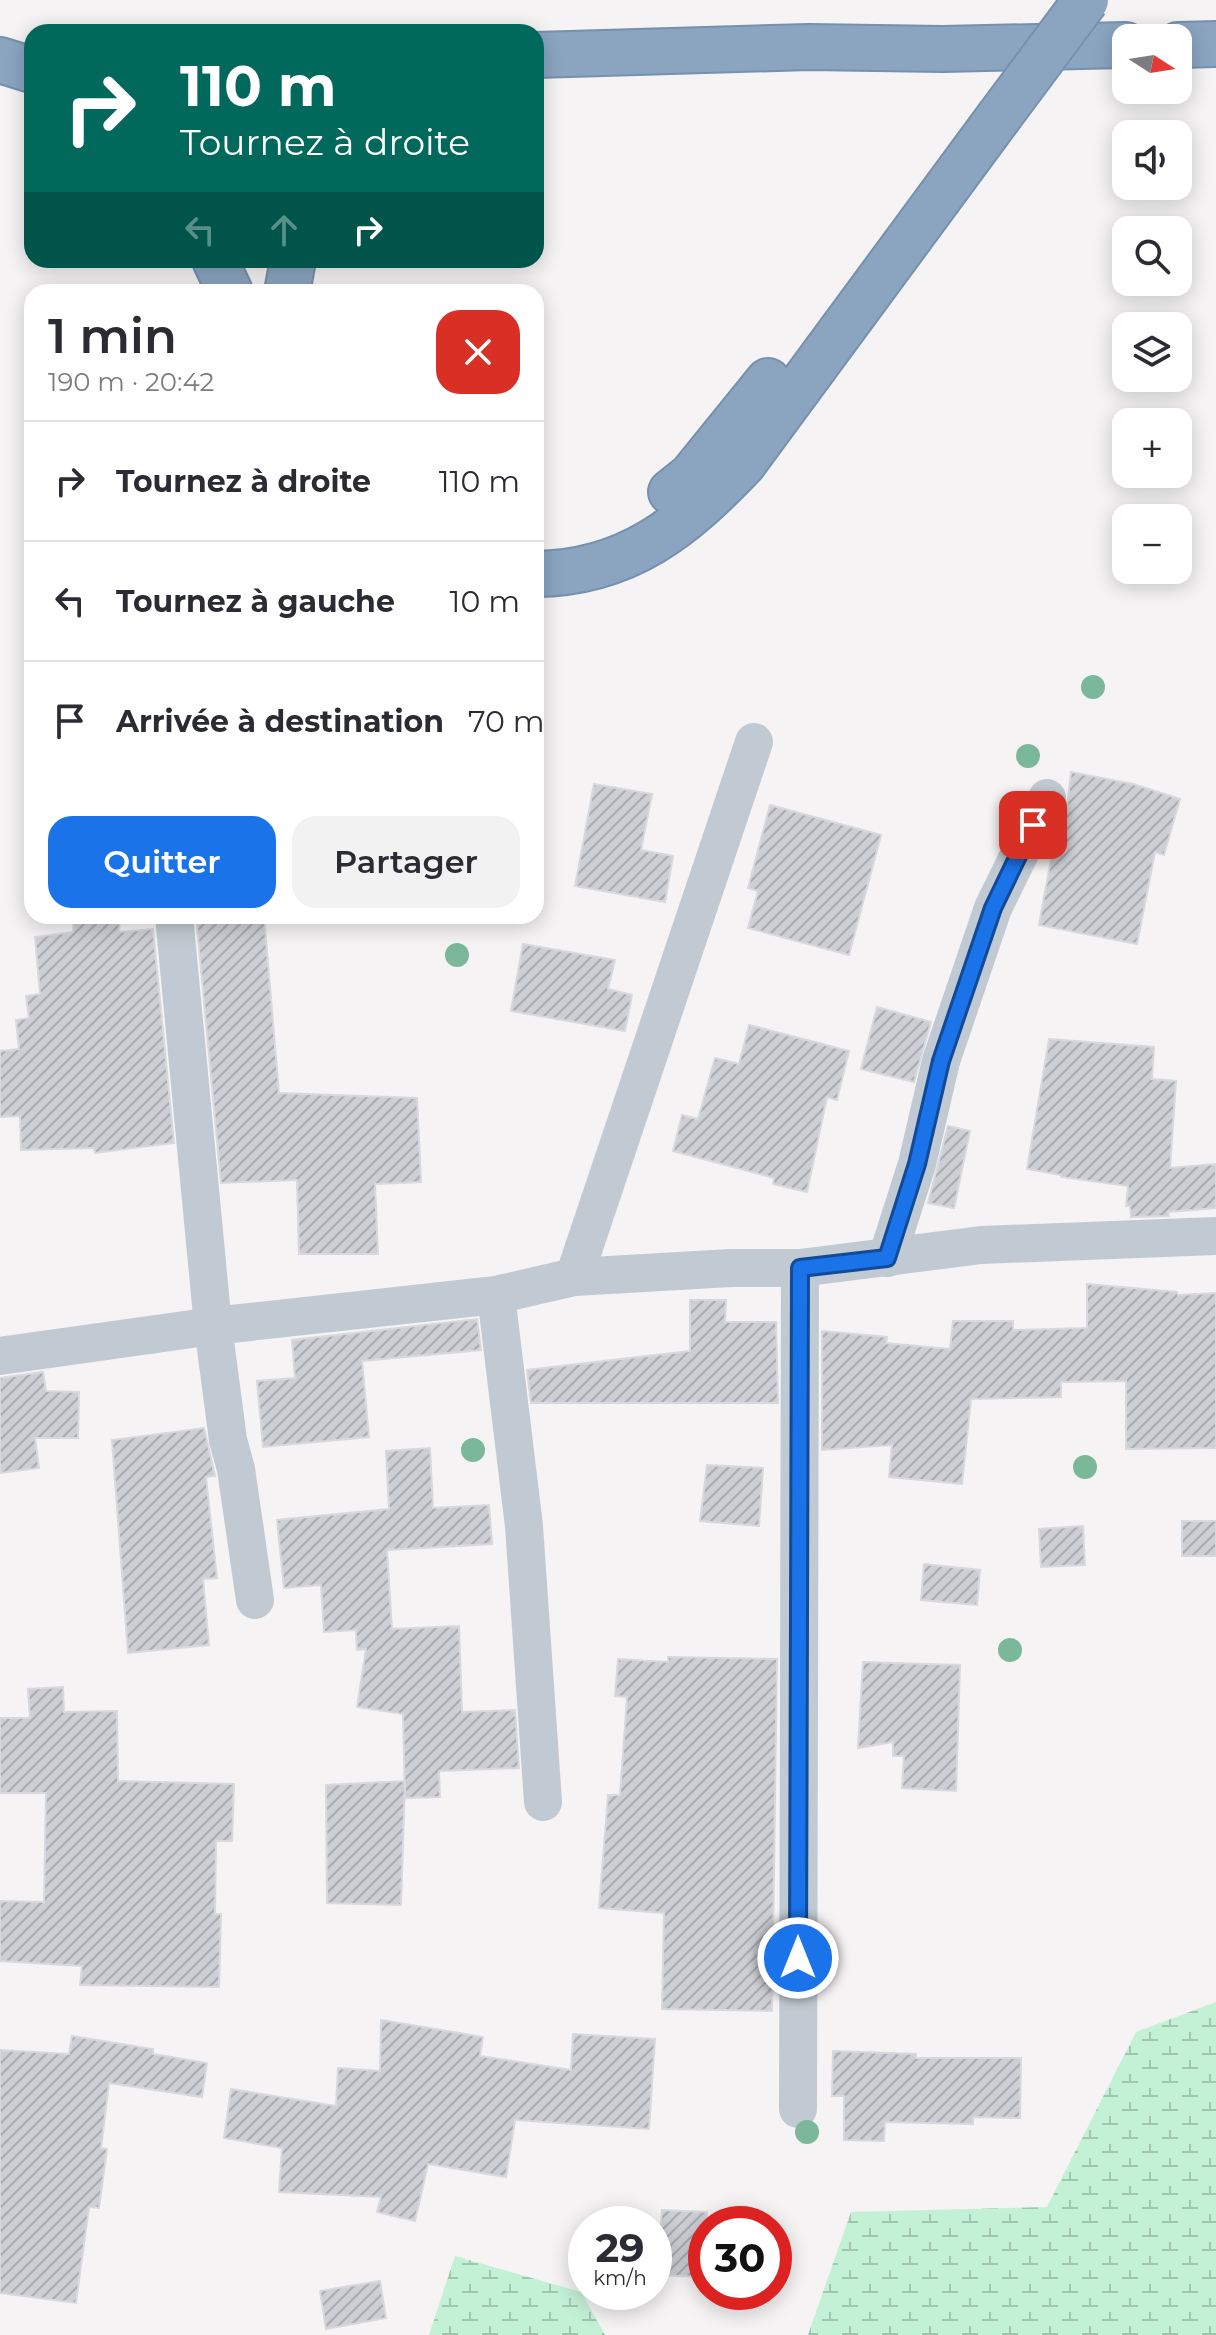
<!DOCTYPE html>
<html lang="fr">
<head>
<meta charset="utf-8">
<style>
  body { margin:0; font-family:Montserrat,sans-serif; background:#f2f2f3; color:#2b2b33; height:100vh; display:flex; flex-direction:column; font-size:30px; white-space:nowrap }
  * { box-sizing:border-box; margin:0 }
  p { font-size:26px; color:#7c7c81 }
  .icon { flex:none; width:44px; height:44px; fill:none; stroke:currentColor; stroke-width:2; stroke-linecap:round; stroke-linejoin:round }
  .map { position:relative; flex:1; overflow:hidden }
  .drawer { position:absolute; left:24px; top:284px; width:520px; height:640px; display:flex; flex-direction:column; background:#fff; border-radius:24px; box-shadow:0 4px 20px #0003 }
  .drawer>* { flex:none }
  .guide { position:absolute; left:24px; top:24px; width:520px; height:244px; border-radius:24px; box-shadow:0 4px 20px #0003; background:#00695c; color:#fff; overflow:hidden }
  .needle { width:52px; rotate:102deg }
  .fabs { position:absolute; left:1112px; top:24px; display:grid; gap:16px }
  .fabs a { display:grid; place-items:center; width:80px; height:80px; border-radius:16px; background:#fff; box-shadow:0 4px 20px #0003; font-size:40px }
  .speed { position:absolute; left:568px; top:2206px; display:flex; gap:16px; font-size:40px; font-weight:700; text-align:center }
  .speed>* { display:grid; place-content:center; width:104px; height:104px; border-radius:50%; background:#fff; box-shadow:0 4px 20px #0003; line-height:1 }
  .speed small { font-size:20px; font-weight:400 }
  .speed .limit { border:12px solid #d22; background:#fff; color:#111 }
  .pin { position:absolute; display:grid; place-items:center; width:68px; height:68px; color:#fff; margin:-34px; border-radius:16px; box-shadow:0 4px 12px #0006 }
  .me { position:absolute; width:88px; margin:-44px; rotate:0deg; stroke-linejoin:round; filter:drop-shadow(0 0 6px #0008) }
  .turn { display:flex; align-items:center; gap:28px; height:168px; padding:0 24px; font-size:36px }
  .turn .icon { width:104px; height:104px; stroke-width:2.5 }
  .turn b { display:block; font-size:56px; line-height:68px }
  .lanes { display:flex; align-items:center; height:76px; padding:0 24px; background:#0003; justify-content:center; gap:40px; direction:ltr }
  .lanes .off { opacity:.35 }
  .round { display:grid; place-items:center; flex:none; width:84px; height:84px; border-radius:24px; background:#f2f2f3 }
  .head { display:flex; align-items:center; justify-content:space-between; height:136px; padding:0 24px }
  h1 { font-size:48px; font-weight:600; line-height:60px }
  .cta { display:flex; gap:16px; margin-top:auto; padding:16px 24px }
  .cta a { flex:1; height:92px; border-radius:24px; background:#1a73e8; color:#fff; font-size:32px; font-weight:600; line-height:92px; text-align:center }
  .cta a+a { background:#f2f2f3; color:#2b2b33 }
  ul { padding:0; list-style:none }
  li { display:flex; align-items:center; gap:24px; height:120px; padding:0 24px; border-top:2px solid #e1e1e2 }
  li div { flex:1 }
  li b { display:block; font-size:30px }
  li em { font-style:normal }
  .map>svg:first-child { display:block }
  .wetland { fill:url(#wetland-marsh) }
  .building { fill:url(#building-hatch); stroke:#d7d9de; stroke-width:2 }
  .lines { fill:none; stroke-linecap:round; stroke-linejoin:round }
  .highway-casing { stroke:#7690ad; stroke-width:48 }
  .street { stroke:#c1cad2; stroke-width:38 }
  .highway { stroke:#8ba5c1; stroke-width:44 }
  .highway-bridge-casing { stroke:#7690ad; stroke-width:48; stroke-linecap:butt }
  .highway-bridge { stroke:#8ba5c1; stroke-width:44 }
  .tree { fill:#7bb799 }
  .route-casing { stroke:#114b97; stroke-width:20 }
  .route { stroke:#1a73e8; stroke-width:14 }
</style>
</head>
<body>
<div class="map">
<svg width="1216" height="2335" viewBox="0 0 1216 2335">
  <defs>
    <pattern id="wetland-marsh" width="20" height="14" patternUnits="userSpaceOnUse" patternTransform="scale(2)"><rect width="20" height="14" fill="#c3f1d5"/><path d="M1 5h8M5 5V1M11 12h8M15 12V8" fill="none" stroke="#a0c6b0"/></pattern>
    <pattern id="building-hatch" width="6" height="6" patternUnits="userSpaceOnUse" patternTransform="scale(2)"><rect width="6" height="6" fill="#cdcfd5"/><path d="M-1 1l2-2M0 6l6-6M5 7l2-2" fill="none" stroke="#a8abb0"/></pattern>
  </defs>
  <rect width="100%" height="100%" fill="#f5f3f3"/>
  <g class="wetland">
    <path d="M1216 2002V2335H808L851 2212 1047 2207 1136 2032Z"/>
    <path d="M455 2256 581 2292 605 2335H429Z"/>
  </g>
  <g class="building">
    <path d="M1071 772 1133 784 1180 799 1164 855 1155 852 1137 944 1039 925 1056 831 1059 832 1067 807Z"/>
    <path d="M594 784 652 794 641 850 673 856 665 902 575 886Z"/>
    <path d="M770 805 881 835 849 955 748 928 758 891 748 888Z"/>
    <path d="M74 916H120L119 932 153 929 174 1143 95 1153 94 1148 21 1150 20 1116 0 1117V1051L19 1049 16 1020 29 1018 26 996 40 994 35 937 73 932Z"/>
    <path d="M196 916H264L279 1093 417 1098 421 1182 375 1184 378 1254H299L297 1180 221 1183Z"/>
    <path d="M523 944 615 960 608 989 632 995 625 1031 511 1011Z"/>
    <path d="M877 1007 931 1022 914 1082 861 1069Z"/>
    <path d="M749 1025 849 1051 837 1100 827 1097 807 1192 773 1184 774 1178 673 1151 682 1115 698 1119 715 1058 739 1064Z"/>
    <path d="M1049 1039 1154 1047 1152 1079 1176 1081 1170 1168 1216 1164V1208L1168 1212 1169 1216 1131 1217 1130 1206H1126L1128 1186 1061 1177V1175L1027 1169Z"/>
    <path d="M948 1126 970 1131 954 1208 928 1203Z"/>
    <path d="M1087 1284 1177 1292 1178 1295 1216 1293V1448L1126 1449V1381L1061 1382V1397L971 1399 962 1484 889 1477 892 1445 822 1450V1331L887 1337 886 1343 950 1349 953 1321H1013V1330L1087 1328Z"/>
    <path d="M690 1300H726L725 1322H776L778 1403H531L527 1370 690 1351Z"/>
    <path d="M477 1319 481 1350 362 1361 369 1437 263 1447 257 1381 295 1378 292 1340Z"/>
    <path d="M43 1372 46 1391 79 1392 78 1438H35L39 1468 0 1473V1378Z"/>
    <path d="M204 1428 215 1476 206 1477 217 1578 203 1579 209 1645 128 1653 112 1440Z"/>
    <path d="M430 1448 433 1508 489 1505 492 1544 387 1550 392 1629 459 1626 462 1712 515 1710 519 1768 439 1771 440 1797 405 1798 403 1714 357 1707 366 1649 357 1650 356 1630 324 1632 321 1585 284 1588 277 1520 389 1509 386 1451Z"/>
    <path d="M707 1465 763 1468 759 1526 700 1521Z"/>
    <rect x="1182" y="1521" width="34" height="35"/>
    <path d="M1083 1526 1085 1565 1041 1567 1039 1529Z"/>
    <path d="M924 1564 980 1570 977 1605 921 1600Z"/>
    <path d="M668 1657 777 1659 772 2011 662 2009 664 1913 599 1908 608 1795H620L627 1697 615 1696 618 1659 668 1662Z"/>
    <path d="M863 1662 960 1665 956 1791 902 1788 904 1756H893V1742L858 1748Z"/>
    <path d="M63 1687 64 1712 117 1711 118 1781 234 1784 232 1841H216L215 1914H221L219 1987 80 1985 82 1966 0 1961V1901L44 1902 46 1793H0V1718H30L28 1689Z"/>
    <path d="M405 1781 401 1905 327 1903 326 1785Z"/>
    <path d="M381 2020 483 2037 480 2056 571 2070 573 2034 655 2039 649 2129 515 2120 506 2177 428 2164 415 2221 377 2212 381 2197 279 2192 282 2148 224 2138 231 2089 336 2106 338 2068 380 2071Z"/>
    <path d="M72 2036 153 2049V2054L207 2063 202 2097 109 2083 101 2148 107 2149 99 2208 89 2207 76 2303 0 2293V2050L69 2054Z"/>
    <path d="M833 2051 916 2054V2058H1021L1020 2118 973 2117V2124L885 2122 884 2141 844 2140V2096H832Z"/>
    <path d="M662 2210 707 2212 703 2277 657 2275Z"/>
    <path d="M380 2281 386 2318 326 2329 320 2291Z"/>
  </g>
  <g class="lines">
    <defs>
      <g id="highway">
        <path d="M1178 45 1216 44"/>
        <path d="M536 55 809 47 943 49 1126 45"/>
        <path d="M0 60 32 70"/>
        <path d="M215 260 230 292"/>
        <path d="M287 292 293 260"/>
        <path d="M671 492 691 476 768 381"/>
        <path d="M536 574C627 573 683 527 743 464L998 118"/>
      </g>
    </defs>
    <use href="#highway" class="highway-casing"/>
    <g class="street">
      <path d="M174 916 213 1326 228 1440 236 1469 255 1600"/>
      <path d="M887 1258 917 1164 941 1061 993 908 1047 798"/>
      <path d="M574 1277 754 742"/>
      <path d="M496 1295 524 1526 543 1802"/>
      <path d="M0 1356 213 1326 496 1295 574 1277 731 1268H800L981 1245 1216 1236"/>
      <path d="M798 2109 800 1268"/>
    </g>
    <use href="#highway" class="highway"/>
    <defs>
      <path id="highway-bridge" d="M998 118 1086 0"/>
    </defs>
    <use href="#highway-bridge" class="highway-bridge-casing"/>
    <use href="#highway-bridge" class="highway-bridge"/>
  </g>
  <g class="tree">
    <circle cx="1093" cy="687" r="12"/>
    <circle cx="1028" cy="756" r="12"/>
    <circle cx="457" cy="955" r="12"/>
    <circle cx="473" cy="1450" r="12"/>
    <circle cx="1085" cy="1467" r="12"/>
    <circle cx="1010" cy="1650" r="12"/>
    <circle cx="807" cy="2132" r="12"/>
  </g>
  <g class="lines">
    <defs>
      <path id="route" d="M798 1958 800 1268 887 1258 917 1164 941 1061 993 908 1033 825"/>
    </defs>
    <use href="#route" class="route-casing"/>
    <use href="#route" class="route"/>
  </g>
</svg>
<div class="fabs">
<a><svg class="needle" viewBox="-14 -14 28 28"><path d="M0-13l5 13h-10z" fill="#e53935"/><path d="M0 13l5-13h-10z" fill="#7c7c81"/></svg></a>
<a><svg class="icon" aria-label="sound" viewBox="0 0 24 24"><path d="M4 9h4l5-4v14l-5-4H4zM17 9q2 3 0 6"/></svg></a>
<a><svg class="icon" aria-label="search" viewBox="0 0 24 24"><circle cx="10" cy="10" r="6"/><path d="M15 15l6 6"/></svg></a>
<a><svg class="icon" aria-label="layers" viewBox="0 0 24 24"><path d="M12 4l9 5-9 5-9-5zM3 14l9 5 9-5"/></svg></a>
<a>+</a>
<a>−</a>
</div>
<div class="speed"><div>29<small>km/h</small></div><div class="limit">30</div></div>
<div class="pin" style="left:1033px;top:825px;background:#d93025"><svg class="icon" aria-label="arrive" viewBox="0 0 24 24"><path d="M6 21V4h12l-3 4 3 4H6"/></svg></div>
<svg class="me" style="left:798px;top:1958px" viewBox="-20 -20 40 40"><circle r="17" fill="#1a73e8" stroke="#fff" stroke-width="3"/><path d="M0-11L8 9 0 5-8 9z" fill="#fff"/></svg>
<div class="guide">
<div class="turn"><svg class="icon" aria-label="right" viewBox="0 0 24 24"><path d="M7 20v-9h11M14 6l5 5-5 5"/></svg><div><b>110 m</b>Tournez à droite</div></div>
<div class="lanes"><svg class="icon off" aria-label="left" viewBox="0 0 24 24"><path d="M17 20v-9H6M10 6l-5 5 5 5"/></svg><svg class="icon off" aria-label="ahead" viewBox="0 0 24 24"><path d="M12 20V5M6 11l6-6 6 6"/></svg><svg class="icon" aria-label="right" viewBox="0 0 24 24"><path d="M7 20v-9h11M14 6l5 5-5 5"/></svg></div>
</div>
<section class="drawer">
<div class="head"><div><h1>1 min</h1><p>190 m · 20:42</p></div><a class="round" style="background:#d93025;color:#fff"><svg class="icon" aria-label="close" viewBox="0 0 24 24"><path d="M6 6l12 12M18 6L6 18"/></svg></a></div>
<ul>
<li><svg class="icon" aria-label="right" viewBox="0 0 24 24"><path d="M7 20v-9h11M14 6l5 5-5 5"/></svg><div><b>Tournez à droite</b></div><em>110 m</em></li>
<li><svg class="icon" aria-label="left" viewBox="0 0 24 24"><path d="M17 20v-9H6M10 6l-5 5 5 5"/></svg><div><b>Tournez à gauche</b></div><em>10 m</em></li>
<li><svg class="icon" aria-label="arrive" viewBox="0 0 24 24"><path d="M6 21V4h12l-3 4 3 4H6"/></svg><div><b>Arrivée à destination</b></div><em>70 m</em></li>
</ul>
<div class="cta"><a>Quitter</a><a>Partager</a></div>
</section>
</div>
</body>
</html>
